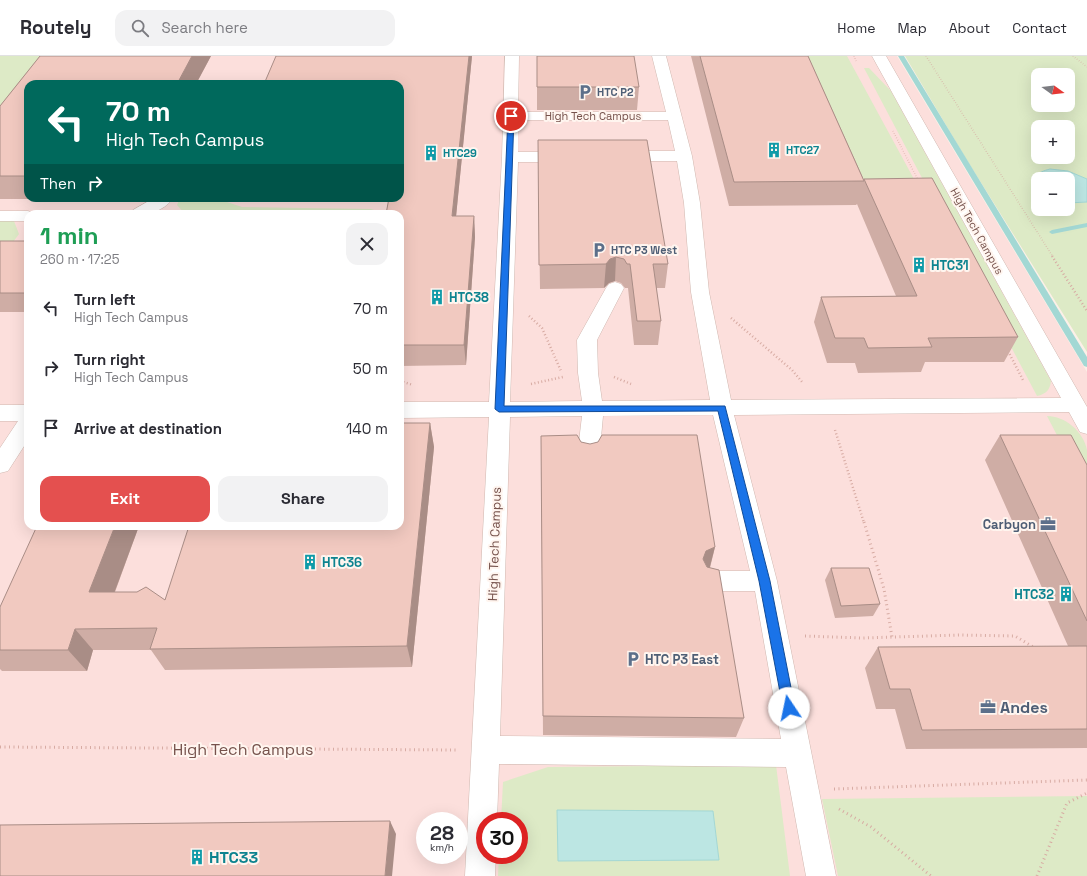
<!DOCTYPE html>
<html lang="en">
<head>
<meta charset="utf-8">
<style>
  body { margin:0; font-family:"Space Grotesk",sans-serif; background:#f2f2f3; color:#2b2b33; height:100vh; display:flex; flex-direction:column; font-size:15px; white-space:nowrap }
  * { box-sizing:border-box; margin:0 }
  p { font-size:13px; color:#7c7c81 }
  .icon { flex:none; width:22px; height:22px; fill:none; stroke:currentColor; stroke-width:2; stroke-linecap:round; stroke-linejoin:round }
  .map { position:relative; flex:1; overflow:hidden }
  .side { position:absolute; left:24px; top:154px; width:380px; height:320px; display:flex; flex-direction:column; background:#fff; border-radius:12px; box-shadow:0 4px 16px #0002 }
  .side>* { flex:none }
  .guide { position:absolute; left:24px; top:24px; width:380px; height:122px; border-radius:12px; box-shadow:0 4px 16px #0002; background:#00695c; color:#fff; overflow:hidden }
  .needle { width:26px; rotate:105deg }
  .controls { position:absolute; left:1031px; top:12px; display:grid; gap:8px }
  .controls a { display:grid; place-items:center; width:44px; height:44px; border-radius:8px; background:#fff; box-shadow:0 4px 16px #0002; font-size:20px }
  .speed { position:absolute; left:416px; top:756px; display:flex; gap:8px; font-size:20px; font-weight:700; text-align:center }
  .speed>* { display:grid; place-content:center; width:52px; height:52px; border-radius:50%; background:#fff; box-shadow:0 4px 16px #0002; line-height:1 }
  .speed small { font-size:10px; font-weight:400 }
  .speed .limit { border:6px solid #d22; background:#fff; color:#111 }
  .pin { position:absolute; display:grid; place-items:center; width:34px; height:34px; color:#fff; margin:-17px; border:2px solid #fff; border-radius:50%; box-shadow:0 1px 4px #0007 }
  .me { position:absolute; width:44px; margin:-22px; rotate:349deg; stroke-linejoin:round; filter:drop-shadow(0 0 3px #0008) }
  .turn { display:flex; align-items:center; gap:14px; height:84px; padding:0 16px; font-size:18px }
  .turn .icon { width:52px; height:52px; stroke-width:2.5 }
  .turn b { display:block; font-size:28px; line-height:34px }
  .then { display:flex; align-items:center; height:38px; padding:0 16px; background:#0003; gap:8px; font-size:15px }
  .round { display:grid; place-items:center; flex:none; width:42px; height:42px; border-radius:12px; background:#f2f2f3 }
  .overview { display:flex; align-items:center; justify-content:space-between; height:68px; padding:0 16px }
  h1 { font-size:24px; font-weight:600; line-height:30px; color:#1e9e55 }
  .primary-button { display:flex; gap:8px; margin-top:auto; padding:8px 16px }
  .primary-button a { flex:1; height:46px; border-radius:12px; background:#e4504f; color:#fff; font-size:16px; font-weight:600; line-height:46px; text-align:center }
  .primary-button a+a { background:#f2f2f3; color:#2b2b33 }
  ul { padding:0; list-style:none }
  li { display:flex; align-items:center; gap:12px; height:60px; padding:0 16px }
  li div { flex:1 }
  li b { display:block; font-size:15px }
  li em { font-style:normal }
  header { display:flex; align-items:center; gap:24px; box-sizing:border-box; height:56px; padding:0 20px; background:#fff; border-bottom:1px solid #e1e1e2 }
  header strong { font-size:19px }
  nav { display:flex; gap:22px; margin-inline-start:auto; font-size:14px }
  .search { width:280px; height:36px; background:#f2f2f3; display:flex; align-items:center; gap:10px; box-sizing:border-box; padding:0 14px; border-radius:12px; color:#7c7c81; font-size:15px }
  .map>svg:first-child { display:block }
  .commercial { fill:#fcdfdc; fill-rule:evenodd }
  .green { fill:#ddeac6; fill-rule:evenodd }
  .water { fill:#bce6e3; stroke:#a3d8d4 }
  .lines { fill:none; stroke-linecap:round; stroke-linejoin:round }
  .stream { fill:#a3d8d4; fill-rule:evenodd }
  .minor-casing { stroke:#d0b8b0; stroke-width:1 }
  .path-far2 { stroke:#d7aba3; stroke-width:1.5; stroke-dasharray:0.5 2; stroke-linecap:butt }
  .path-far1 { stroke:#d7aba3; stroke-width:2.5; stroke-dasharray:1 2.5; stroke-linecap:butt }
  .path { stroke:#d7aba3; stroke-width:3; stroke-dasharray:1 3.5; stroke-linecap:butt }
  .minor { fill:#fff; fill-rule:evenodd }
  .wall { fill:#cfada5 }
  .shaded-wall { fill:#a98d86 }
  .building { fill:#f1c9c0; stroke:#a98d86 }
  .route { fill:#1a73e8; stroke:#114b97 }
  .labels { text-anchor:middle; stroke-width:4; stroke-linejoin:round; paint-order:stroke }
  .far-service-label { font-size:11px; font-weight:bold; fill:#4e5e75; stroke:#fff5ef; text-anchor:start }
  .far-street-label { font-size:11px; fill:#76524c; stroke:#fff5ef }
  .far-culture-label { font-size:11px; font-weight:bold; fill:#0d838f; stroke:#fff5ef; text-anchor:start }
  .culture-label { font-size:13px; font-weight:bold; fill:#0d838f; stroke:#fff5ef; text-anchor:start }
  .service-label { font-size:13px; font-weight:bold; fill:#4e5e75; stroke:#fff5ef; text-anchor:end }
  .street-label { font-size:13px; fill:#76524c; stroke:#fff5ef }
  .near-service-label { font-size:16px; font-weight:bold; fill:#4e5e75; stroke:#fff5ef; text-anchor:start }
  .near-street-label { font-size:16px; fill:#76524c; stroke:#fff5ef }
  .near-culture-label { font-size:16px; font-weight:bold; fill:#0d838f; stroke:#fff5ef; text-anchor:start }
</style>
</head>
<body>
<header>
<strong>Routely</strong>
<div class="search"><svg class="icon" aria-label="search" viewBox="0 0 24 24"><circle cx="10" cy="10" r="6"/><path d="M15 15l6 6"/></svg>Search here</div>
<nav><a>Home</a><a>Map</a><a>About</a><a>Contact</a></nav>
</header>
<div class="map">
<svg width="1087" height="820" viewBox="0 0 1087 820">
  <rect width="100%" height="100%" fill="#fcf0e8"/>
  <path class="commercial" d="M0 0H897L1087 316V820H0ZM28 28H400V142H28ZM28 158H400V470H28ZM425 765H459V799H425ZM485 765H519V799H485Z"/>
  <g class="green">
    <path d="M0 0H67L28 28 0 88Z"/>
    <path d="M792 0H847L921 136 851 138Z"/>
    <path d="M905 0H1087V123L1068 115 1037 117 1035 130 1038 134V153H1068V147L1087 146V296L965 101ZM1038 19H1068V49H1038ZM1038 71H1068V101H1038Z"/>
    <path d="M864 12H869L891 35 1051 325C1050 334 1046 338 1037 340Z"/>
    <path d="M180 142H225L224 145 242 151 371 153 386 158H185L177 149Z"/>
    <path d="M0 165H14L19 178 8 193H0Z"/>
    <path d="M1047 360C1065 360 1083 375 1087 394 1087 405 1087 425 1087 437Z"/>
    <path d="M776 709 790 820H498L499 799H519V765H501L503 726 548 711ZM557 754 713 755 719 803 559 805Z"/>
    <path d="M1087 740V820H838L822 743Z"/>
  </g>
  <g class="water">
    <path d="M1050 113 1068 115 1087 123V146L1068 147V123H1038V134C1027 122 1038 116 1050 113Z"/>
    <path d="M557 754 713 755 719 804 558 805Z"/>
  </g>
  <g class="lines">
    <g class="stream">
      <path d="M898 0H904L1087 301V311L1084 310Z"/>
      <path d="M1087 167V171L1052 178 1049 176 1052 174Z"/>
    </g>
    <defs>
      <g id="minor">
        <path d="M505 0H519L518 56H666L652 0H666L692 100 700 147 709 236 731 344 1061 342 872 0H886L1087 351V378L1080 376 1069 356 734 359 777 525 836 820H806L786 711 499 708 497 765H485V799H496L495 820H465L489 361 400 362V346H489L502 101ZM518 64H668L675 95H621L616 97 613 100 616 103 621 105H677L684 147 691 236 710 344 602 345 598 317 597 284 624 232 621 228 615 226 609 228 606 232 577 284 578 317 582 345 510 346 518 106H568L573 104 576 101 573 98 568 96H518ZM713 359 750 515H711L702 518 699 525 702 532 711 535H755L781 683 500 680 510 361 582 360 577 403 580 409 588 411 596 409 599 403 603 360Z"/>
        <path d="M154 142H173C163 157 146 158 131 158L133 154Z"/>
        <path d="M0 155H28L35 158H28V165H0Z"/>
        <path d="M0 349H28V384L8 415 0 417V392L18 365H0Z"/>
      </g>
    </defs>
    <use href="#minor" class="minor-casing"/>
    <g class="path-far2">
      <path d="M854 0 856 5"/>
      <path d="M926 0 1053 201"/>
      <path d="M1073 0 1087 11"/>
      <path d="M893 75 918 124"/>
    </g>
    <g class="path-far1">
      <path d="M1052 200 1087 255"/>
      <path d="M529 260 542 272 561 315"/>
      <path d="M731 262 792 314 803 327"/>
      <path d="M1008 295 1024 326"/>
      <path d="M614 321 631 328"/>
      <path d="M400 325 413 329"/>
      <path d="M531 328 563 321"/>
      <path d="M835 374 864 467"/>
    </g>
    <g class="path">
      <path d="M864 466 884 533 892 581"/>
      <path d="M805 580 862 582 960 579 1015 580 1035 592"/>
      <path d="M0 691 457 694"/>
      <path d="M834 733 1087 724"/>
      <path d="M839 753 871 771 931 820"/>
      <path d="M1037 820 1067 747 1087 737"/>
    </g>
    <use href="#minor" class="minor"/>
  </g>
  <g class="wall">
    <path d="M40 0H211L196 28H28V142H137L136 143H0V50Z"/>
    <path d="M276 0H472L456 160H474L475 181 466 309 400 310V28Z"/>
    <path d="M537 0 639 31 637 54H537Z"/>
    <path d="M691 0H808L864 124V123L1018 281 1004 306H925L921 316 858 317 855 307H827L814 266 821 241 896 240 857 148 856 149 729 150Z"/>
    <path d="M538 84 668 208 665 232H656L661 265 658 289H634L628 232H625L621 227 615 225 609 227 604 232 540 233Z"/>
    <rect x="0" y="185" width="28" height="71"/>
    <path d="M430 367 434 391 412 611 165 614 151 594H93L87 615H2L0 613V551L139 470 115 536 165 544Z"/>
    <path d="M1000 379 1087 409V692L906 693 895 653H876L865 612 878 591 1068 590 985 404Z"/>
    <path d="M541 380 581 386 715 491 710 512 744 662 736 681 543 679Z"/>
    <path d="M831 512 880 548 873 560 835 562 825 524Z"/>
  </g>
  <g class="shaded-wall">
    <path d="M192 0H211L196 28H177Z"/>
    <path d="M469 0H472L454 181 452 160Z"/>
    <path d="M474 160 475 181 466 309 464 289Z"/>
    <path d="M616 201 615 225 609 227 604 232 606 208 610 203Z"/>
    <path d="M430 367 434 391 412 611 407 590Z"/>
    <path d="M115 470H139L106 559 89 536Z"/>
    <path d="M715 491 709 514 703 503 706 495Z"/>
    <path d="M75 573 93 594 87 615 68 594Z"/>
    <path d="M390 765 396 778 392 820H385Z"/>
  </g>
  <g class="building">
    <path d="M40 0H192L177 28H28V120H0V50Z"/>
    <path d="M276 0H469L452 160H474L464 289H400V216L402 202 400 203V158H386L389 142H400V28H264Z"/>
    <path d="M537 0H634L639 31H537Z"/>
    <path d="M700 0H808L864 125 734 126Z"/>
    <path d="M538 84H647L668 208H653L661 265H637L630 208H627L624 203 616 201 610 203 606 208 539 209Z"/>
    <path d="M932 122 1018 281 928 282 932 291 868 292 864 282H835L821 241 917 240 864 123Z"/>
    <rect x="0" y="185" width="28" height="52"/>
    <path d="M400 367H430L407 590 150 593 157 572 75 573 68 594H0V551L37 470H115L89 536H137L146 531 165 544 189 470H400Z"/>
    <path d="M577 379 581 386 590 388 598 386 602 379H697L715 491 706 495 703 503 707 511 719 514 744 662 543 660 541 380Z"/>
    <path d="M1000 379H1071L1087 409V565Z"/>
    <path d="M831 512H869L880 548 841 550Z"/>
    <path d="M1087 590V673L922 674 910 633H890L878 591Z"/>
    <path d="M390 765 385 820H0V769Z"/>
  </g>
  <path class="route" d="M511 58 514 60 504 350H725L770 525 795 652 793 656 789 658 785 656 783 652 759 525 718 355 499 356 495 353 508 60Z"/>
  <defs>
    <symbol id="parking-bare" viewBox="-9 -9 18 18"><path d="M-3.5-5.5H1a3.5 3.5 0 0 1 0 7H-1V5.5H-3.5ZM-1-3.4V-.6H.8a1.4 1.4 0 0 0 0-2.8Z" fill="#5c6f8a" stroke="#fff5ef" stroke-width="2.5" paint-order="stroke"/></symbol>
    <symbol id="building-bare" viewBox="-9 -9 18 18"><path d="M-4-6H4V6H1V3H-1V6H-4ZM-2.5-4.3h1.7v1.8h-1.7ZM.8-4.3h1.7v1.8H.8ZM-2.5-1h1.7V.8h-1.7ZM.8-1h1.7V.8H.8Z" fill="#0f9aa8" stroke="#fff5ef" stroke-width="2.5" paint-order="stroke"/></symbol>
    <symbol id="office-bare" viewBox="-9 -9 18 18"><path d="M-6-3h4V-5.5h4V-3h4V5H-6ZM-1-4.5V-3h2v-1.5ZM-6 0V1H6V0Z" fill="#5c6f8a" stroke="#fff5ef" stroke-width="2.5" paint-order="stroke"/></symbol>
  </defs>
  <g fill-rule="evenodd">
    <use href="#parking-bare" x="574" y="25" width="22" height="22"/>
    <use href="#building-bare" x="763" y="83" width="22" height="22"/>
    <use href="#building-bare" x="420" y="86" width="22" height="22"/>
    <use href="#parking-bare" x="588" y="183" width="22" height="22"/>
    <use href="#building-bare" x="908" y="198" width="22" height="22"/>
    <use href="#building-bare" x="426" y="230" width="22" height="22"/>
    <use href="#office-bare" x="1037" y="457" width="22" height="22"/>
    <use href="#building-bare" x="299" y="495" width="22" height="22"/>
    <use href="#building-bare" x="1055" y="527" width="22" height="22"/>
    <use href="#parking-bare" x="622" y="592" width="22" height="22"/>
    <use href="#office-bare" x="977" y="640" width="22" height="22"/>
    <use href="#building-bare" x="186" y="790" width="22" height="22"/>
  </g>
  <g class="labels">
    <g class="far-service-label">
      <text x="597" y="40">HTC P2</text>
      <text x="611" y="198">HTC P3 West</text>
    </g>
    <g class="far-street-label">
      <text x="593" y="64">High Tech Campus</text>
      <text transform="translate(977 175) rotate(61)" y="4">High Tech Campus</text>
    </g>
    <g class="far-culture-label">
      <text x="786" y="98">HTC27</text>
      <text x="443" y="101">HTC29</text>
    </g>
    <g class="culture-label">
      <text x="931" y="214">HTC31</text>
      <text x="449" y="246">HTC38</text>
      <text x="322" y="511">HTC36</text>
      <text x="1054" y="543" text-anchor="end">HTC32</text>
    </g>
    <g class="service-label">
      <text x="1036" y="473">Carbyon</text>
      <text x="645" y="608" text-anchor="start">HTC P3 East</text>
    </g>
    <g class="street-label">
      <text transform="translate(494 488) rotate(-88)" y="5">High Tech Campus</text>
    </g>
    <g class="near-service-label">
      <text x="1000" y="657">Andes</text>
    </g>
    <g class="near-street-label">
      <text x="243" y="699">High Tech Campus</text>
    </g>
    <g class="near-culture-label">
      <text x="209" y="807">HTC33</text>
    </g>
  </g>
</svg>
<div class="controls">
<a><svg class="needle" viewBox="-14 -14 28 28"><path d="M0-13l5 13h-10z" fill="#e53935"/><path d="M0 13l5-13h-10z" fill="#7c7c81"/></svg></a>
<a>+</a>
<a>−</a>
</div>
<div class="speed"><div>28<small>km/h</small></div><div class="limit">30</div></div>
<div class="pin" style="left:511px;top:60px;background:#d93025"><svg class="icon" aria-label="arrive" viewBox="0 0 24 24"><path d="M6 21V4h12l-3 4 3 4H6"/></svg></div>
<svg class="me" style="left:789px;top:652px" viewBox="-20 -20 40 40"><circle r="19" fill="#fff"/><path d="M0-13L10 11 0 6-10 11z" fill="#1a73e8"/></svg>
<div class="guide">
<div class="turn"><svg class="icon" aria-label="left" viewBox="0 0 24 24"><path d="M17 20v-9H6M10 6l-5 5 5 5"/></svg><div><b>70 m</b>High Tech Campus</div></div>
<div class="then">Then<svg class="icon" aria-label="right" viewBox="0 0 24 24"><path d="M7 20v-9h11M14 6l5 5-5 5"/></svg></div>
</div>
<section class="side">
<div class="overview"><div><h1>1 min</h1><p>260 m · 17:25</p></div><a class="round"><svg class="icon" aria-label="close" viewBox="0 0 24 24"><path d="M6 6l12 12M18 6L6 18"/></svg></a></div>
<ul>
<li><svg class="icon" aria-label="left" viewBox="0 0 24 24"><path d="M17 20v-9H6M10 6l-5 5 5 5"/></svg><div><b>Turn left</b><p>High Tech Campus</p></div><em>70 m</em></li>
<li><svg class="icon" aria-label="right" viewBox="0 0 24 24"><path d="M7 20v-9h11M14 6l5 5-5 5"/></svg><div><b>Turn right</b><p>High Tech Campus</p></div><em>50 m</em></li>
<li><svg class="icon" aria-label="arrive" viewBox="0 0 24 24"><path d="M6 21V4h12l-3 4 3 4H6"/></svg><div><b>Arrive at destination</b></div><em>140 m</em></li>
</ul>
<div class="primary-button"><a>Exit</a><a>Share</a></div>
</section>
</div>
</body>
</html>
